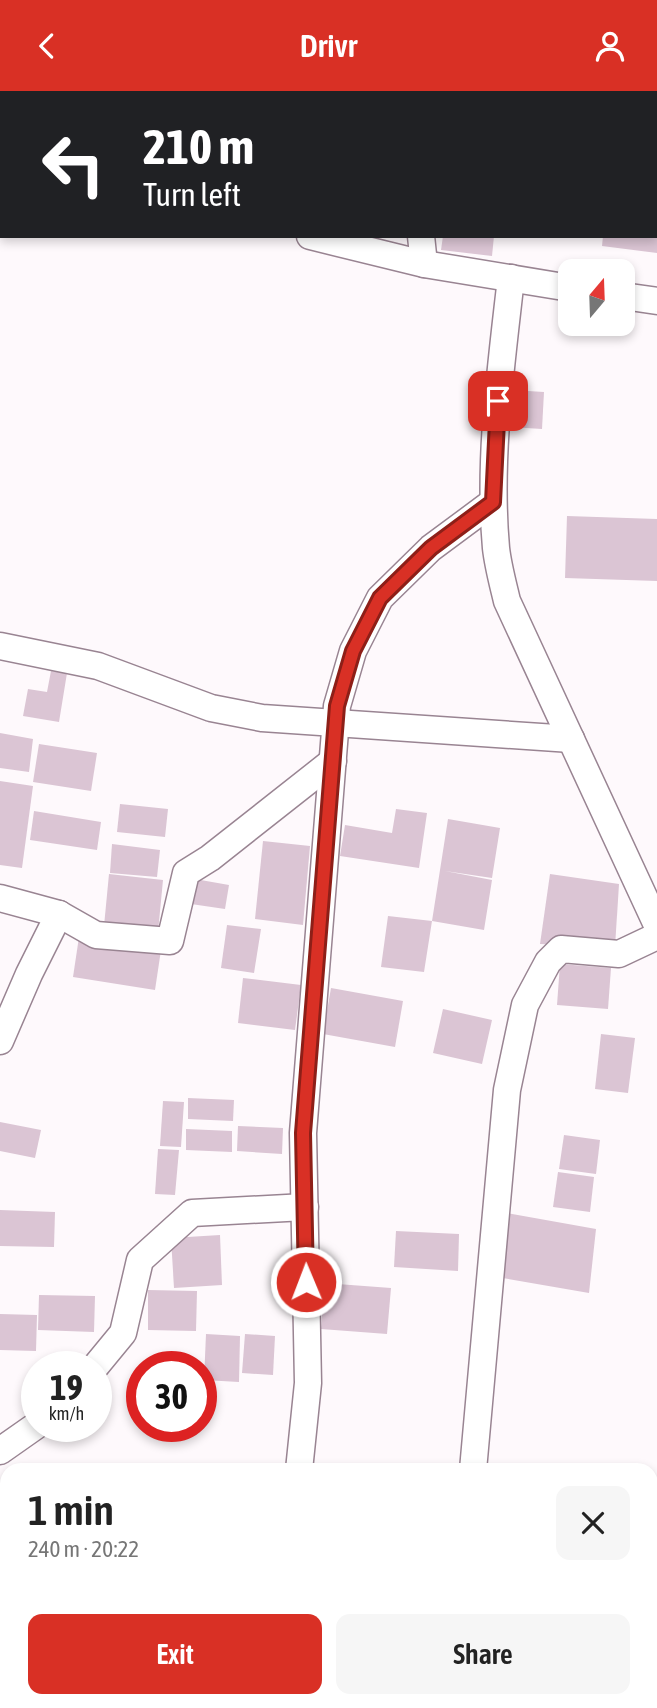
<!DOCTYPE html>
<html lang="en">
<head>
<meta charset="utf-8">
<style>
  body { margin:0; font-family:"Asap Condensed",sans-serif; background:#f6f6f6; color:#222; height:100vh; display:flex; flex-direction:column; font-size:26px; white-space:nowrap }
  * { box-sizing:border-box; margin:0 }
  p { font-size:23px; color:#767676 }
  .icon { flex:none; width:38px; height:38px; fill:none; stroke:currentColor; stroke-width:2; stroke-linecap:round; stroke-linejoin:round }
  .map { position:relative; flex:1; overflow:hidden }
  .details { position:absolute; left:0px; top:1372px; width:658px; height:245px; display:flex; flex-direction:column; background:#fff; border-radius:21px 21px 0 0; box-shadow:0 4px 10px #0003 }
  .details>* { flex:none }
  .guide { position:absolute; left:0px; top:0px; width:658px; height:147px; box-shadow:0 4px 10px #0003; background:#202124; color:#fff; overflow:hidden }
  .needle { width:46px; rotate:19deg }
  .controls { position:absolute; left:558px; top:168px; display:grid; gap:14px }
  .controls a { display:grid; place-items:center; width:77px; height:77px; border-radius:14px; background:#fff; box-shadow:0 4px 10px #0003; font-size:35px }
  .speed { position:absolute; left:21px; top:1260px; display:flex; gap:14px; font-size:35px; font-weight:700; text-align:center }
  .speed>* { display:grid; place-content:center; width:91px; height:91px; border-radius:50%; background:#fff; box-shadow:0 4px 10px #0003; line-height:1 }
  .speed small { font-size:18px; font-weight:400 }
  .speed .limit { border:10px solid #d22; background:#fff; color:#111 }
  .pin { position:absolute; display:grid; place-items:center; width:60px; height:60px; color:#fff; margin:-30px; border-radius:14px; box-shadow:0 4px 10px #0006 }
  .me { position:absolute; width:77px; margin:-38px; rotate:359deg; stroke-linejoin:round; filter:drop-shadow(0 0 5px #0008) }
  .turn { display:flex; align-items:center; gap:24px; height:147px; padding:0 28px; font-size:32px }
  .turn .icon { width:91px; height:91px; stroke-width:2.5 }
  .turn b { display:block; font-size:49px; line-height:60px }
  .round { display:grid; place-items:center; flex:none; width:74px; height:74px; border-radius:14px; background:#f6f6f6 }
  .headline { display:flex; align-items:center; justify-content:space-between; height:119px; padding:0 28px }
  h1 { font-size:42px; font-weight:600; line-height:52px }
  .action { display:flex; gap:14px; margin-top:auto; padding:14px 28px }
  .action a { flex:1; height:80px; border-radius:14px; background:#d93025; color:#fff; font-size:28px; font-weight:600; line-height:80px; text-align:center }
  .action a+a { background:#f6f6f6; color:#222 }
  header { display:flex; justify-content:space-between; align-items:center; height:91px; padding:0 28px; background:#d93025; color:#fff; font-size:32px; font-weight:600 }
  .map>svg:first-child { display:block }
  .building { fill:#dbc5d4 }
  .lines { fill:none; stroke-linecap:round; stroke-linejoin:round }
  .minor-casing { stroke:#998492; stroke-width:29 }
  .major-casing { stroke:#998492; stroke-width:36 }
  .minor { stroke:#fff; stroke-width:26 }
  .major { stroke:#fff; stroke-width:33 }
  .route-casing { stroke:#8d1f18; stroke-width:18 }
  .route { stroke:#d93025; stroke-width:12 }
</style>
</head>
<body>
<header><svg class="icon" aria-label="back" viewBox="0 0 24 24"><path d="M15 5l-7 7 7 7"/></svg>Drivr<svg class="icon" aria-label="person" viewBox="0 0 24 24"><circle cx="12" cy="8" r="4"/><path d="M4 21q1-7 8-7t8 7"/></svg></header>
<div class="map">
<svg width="657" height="1617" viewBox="0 0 657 1617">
  <rect width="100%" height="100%" fill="#fef9fc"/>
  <g class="building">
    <path d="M443 145H494L492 165 441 159Z"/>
    <path d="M603 145H657V162L602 155Z"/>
    <path d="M512 299 544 301 542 338 510 336Z"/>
    <path d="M567 425 657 428V490L565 487Z"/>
    <path d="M51 580 67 582 59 631 23 625 28 598 47 601Z"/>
    <path d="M0 642 33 648 29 681 0 677Z"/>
    <path d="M39 653 97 662 91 700 33 691Z"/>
    <path d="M0 690 33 695 22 777 0 774Z"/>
    <path d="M120 713 168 718 165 746 117 741Z"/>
    <path d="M396 718 427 722 419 777 340 765 345 734 392 742Z"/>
    <path d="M34 720 101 731 97 759 30 749Z"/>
    <path d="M448 728 500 737 492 787 445 780 492 789 484 839 432 830 424 881 381 876 388 825 432 830Z"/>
    <path d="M263 750 310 755 303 834 255 828Z"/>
    <path d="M112 753 160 759 157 786 110 782Z"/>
    <path d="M109 783 163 789 158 841 104 835Z"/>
    <path d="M550 783 619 793 615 856 540 853Z"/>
    <path d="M195 788 229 794 225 818 191 813Z"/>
    <path d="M227 834 261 838 254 882 221 877Z"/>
    <path d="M79 846 161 859 155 899 73 886Z"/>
    <path d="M560 873 611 877 608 918 557 914Z"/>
    <path d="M243 887 301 894 295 939 238 932Z"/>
    <path d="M331 897 403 910 395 956 323 943Z"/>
    <path d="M443 918 492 929 482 973 433 962Z"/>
    <path d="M601 943 635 947 628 1002 595 998Z"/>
    <path d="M188 1007 234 1009 233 1030 188 1028Z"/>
    <path d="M163 1010 184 1011 181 1056 160 1055Z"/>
    <path d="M0 1031 41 1039 35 1067 0 1060Z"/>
    <path d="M238 1035 283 1037 282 1063 237 1060Z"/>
    <path d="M186 1038 232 1040V1061L186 1059Z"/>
    <path d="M564 1044 600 1049 596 1083 559 1078Z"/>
    <path d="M158 1058 179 1059 175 1104 155 1103Z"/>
    <path d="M558 1081 594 1086 590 1121 553 1116Z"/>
    <path d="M0 1119 55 1121 54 1156 0 1155Z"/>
    <path d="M506 1122 596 1138 589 1202 497 1186Z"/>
    <path d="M396 1140 459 1143 458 1180 394 1176Z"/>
    <path d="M220 1144 222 1194 174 1197 171 1147Z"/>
    <path d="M324 1192 391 1197 387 1243 321 1238Z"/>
    <path d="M148 1199 197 1200 196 1240 148 1239Z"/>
    <path d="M39 1204 95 1205 94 1241 38 1239Z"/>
    <path d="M0 1223 37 1224 36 1260 0 1259Z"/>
    <path d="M206 1243 240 1245 239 1291 204 1289Z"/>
    <path d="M245 1243 275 1245 273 1284 242 1282Z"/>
    <path d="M0 1402 7 1403V1435L0 1436Z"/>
    <rect x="0" y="1438" width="7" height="58"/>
    <path d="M657 1528V1617H582L580 1610H651V1530Z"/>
  </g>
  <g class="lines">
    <defs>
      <g id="minor">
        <path d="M400 0V2"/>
        <path d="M99 2 100 0"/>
        <path d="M0 80 2 81"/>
        <path d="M310 145 424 173 570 197"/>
        <path d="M421 145 424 173"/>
        <path d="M511 187C501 276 488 368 496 457 498 475 503 493 507 510L657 834"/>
        <path d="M623 205 657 210"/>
        <path d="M0 555 98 575 211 617 262 627 571 648"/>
        <path d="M0 807 59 823 96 844 170 850 186 782 210 767 333 670"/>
        <path d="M0 950 29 883 59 823"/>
        <path d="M95 1276 123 1242 140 1169 192 1122 305 1116"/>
        <path d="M0 1360 37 1334"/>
        <path d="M299 1379 308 1292 303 1042 337 615 353 560 380 507 431 457 493 411"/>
        <path d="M473 1379 507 999 525 914 548 871 561 858 619 863 657 845"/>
      </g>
      <g id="major">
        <path d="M651 1466 657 1464"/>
        <path d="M651 1507 657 1505"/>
        <path d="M231 1617 250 1610"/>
        <path d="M357 1617 375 1610"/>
      </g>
    </defs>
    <use href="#minor" class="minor-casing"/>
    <use href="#major" class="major-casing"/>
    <use href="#minor" class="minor"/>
    <use href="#major" class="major"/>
  </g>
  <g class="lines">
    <defs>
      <path id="route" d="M306 1191 303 1042 337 615 353 560 380 507 431 457 493 411 498 310"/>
    </defs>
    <use href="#route" class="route-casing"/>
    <use href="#route" class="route"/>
  </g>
</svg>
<div class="controls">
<a><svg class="needle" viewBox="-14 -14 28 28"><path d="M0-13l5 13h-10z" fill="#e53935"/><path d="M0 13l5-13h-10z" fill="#767676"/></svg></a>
</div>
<div class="speed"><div>19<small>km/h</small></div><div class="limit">30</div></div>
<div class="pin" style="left:498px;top:310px;background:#d93025"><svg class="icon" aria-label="arrive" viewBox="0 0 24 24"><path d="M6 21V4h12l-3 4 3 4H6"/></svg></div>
<svg class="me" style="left:306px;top:1191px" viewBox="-20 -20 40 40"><circle r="17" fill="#d93025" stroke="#fff" stroke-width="3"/><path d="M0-11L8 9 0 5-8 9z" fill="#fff"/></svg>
<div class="guide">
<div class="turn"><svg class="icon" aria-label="left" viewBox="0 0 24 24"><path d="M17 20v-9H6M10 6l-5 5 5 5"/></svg><div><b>210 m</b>Turn left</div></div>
</div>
<section class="details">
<div class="headline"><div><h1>1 min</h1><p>240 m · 20:22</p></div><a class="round"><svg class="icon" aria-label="close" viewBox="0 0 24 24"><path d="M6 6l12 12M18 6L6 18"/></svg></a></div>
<div class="action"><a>Exit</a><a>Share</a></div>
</section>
</div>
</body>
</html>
